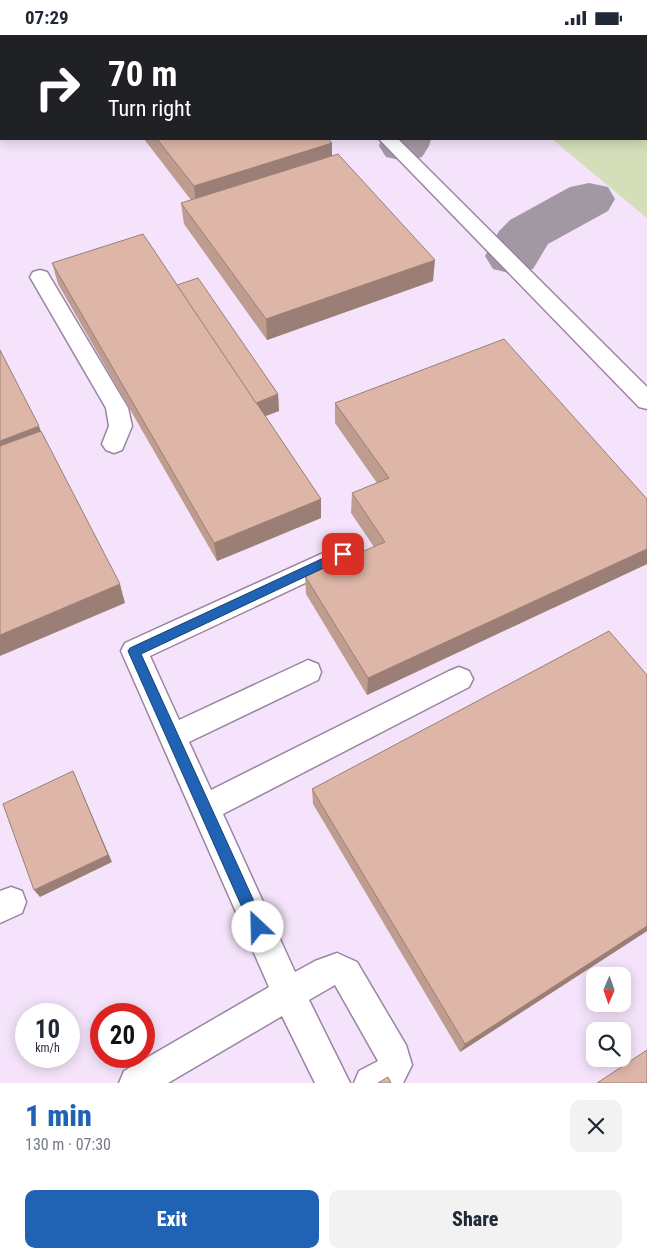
<!DOCTYPE html>
<html lang="en">
<head>
<meta charset="utf-8">
<style>
  body { margin:0; font-family:"Roboto Condensed",sans-serif; background:#f2f2f3; color:#1f2937; height:100vh; display:flex; flex-direction:column; font-size:19px; white-space:nowrap }
  * { box-sizing:border-box; margin:0 }
  p { font-size:16px; color:#747a83 }
  .icon { flex:none; width:28px; height:28px; fill:none; stroke:currentColor; stroke-width:2; stroke-linecap:round; stroke-linejoin:round }
  .map { position:relative; height:1048px; overflow:hidden }
  .drawer { display:flex; flex-direction:column; background:#fff; flex:1 }
  .drawer>* { flex:none }
  .top-card { position:absolute; left:0px; top:0px; width:648px; height:105px; box-shadow:0 2px 12px #0003; background:#202124; color:#fff; overflow:hidden }
  .needle { width:32px; rotate:182deg }
  .buttons { position:absolute; left:586px; top:932px; display:grid; gap:10px }
  .buttons a { display:grid; place-items:center; width:45px; height:45px; border-radius:10px; background:#fff; box-shadow:0 2px 12px #0003; font-size:25px }
  .speed { position:absolute; left:15px; top:968px; display:flex; gap:10px; font-size:25px; font-weight:700; text-align:center }
  .speed>* { display:grid; place-content:center; width:65px; height:65px; border-radius:50%; background:#fff; box-shadow:0 2px 12px #0003; line-height:1 }
  .speed small { font-size:12px; font-weight:400 }
  .speed .limit { border:8px solid #d22; background:#fff; color:#111 }
  .pin { position:absolute; display:grid; place-items:center; width:42px; height:42px; color:#fff; margin:-21px; border-radius:10px; box-shadow:0 2px 8px #0006 }
  .me { position:absolute; width:55px; margin:-28px; rotate:336deg; stroke-linejoin:round; filter:drop-shadow(0 0 4px #0008) }
  .turn { display:flex; align-items:center; gap:18px; height:105px; padding:0 25px; font-size:22px }
  .turn .icon { width:65px; height:65px; stroke-width:2.5 }
  .turn b { display:block; font-size:35px; line-height:42px }
  .round { display:grid; place-items:center; flex:none; width:52px; height:52px; border-radius:10px; background:#f2f2f3 }
  .headline { display:flex; align-items:center; justify-content:space-between; height:85px; padding:0 25px }
  h1 { font-size:30px; font-weight:800; line-height:38px; color:#2062b3 }
  .action { display:flex; gap:10px; margin-top:auto; padding:10px 25px }
  .action a { flex:1; height:58px; border-radius:10px; background:#2062b3; color:#fff; font-size:20px; font-weight:800; line-height:58px; text-align:center }
  .action a+a { background:#f2f2f3; color:#1f2937 }
  .status { display:flex; justify-content:space-between; align-items:center; height:35px; padding:0 25px; background:#fff; direction:ltr }
  .status svg { height:14px; fill:currentColor }
  .map>svg:first-child { display:block }
  .built { fill:#f4e3fa; fill-rule:evenodd }
  .green { fill:#d4dfb9 }
  .lines { fill:none; stroke-linecap:round; stroke-linejoin:round }
  .taxiway { fill:#a198a4; fill-rule:evenodd }
  .minor-casing { stroke:#9a84a1; stroke-width:3 }
  .minor { fill:#fff; fill-rule:evenodd }
  .wall { fill:#be9d90 }
  .shaded-wall { fill:#9b7f76 }
  .building { fill:#ddb6a8; stroke:#9b7f76 }
  .route { fill:#2062b3; stroke:#154074 }
</style>
</head>
<body>
<div class="status"><b>07:29</b><svg viewBox="0 0 49 12"><path d="M0 12V9h3v3zM5 12V6h3v6zM10 12V3h3v9zM15 12V0h3v12zM26 1h20v11H26zM47 4h2v5h-2z"/></svg></div>
<div class="map">
<svg width="647" height="1048" viewBox="0 0 647 1048">
  <rect width="100%" height="100%" fill="#fbf2fe"/>
  <path class="built" d="M0 0H647V1048H0ZM1 1H646V104H1ZM595 941H622V969H595ZM26 979H69V1021H26ZM101 979H144V1021H101ZM595 996H622V1024H595Z"/>
  <path class="green" d="M646 43 647 44V183L552 104H646Z"/>
  <g class="lines">
    <g class="taxiway">
      <path d="M315 0H362L315 1Z"/>
      <path d="M601 0H647V3L646 1Z"/>
      <path d="M381 104H431L429 111 422 122 404 126 386 122 379 111Z"/>
      <path d="M589 148 608 152 615 164 608 176 548 209 533 234 513 239 493 234 485 221 499 196 510 185 570 152Z"/>
    </g>
    <defs>
      <g id="minor">
        <path d="M277 0H294L295 1H278Z"/>
        <rect x="0" y="20" width="1" height="12"/>
        <path d="M379 104H398L647 352V374L639 372Z"/>
        <path d="M40 235 47 237 128 373 132 391 122 415 114 418 106 415 102 409 109 391 106 373 30 242 33 237Z"/>
        <path d="M343 509 352 512 355 519 352 526 150 621 179 685 308 625 318 629 321 637 318 645 189 707 211 755 449 636 459 632 469 636 473 644 469 652 223 779 295 937 315 926 337 918 357 927 406 1010 412 1030 403 1048H354L359 1036 378 1026 335 950 309 965 350 1048H315L282 981 168 1048H119L124 1036 269 952 121 616 125 608Z"/>
        <path d="M11 852 22 856 26 867 22 878 0 888V856Z"/>
      </g>
    </defs>
    <use href="#minor" class="minor-casing"/>
    <use href="#minor" class="minor"/>
  </g>
  <g class="wall">
    <path d="M0 0H126L127 1H1V12L0 11Z"/>
    <path d="M144 104H328L332 108V121L433 246 267 305 184 189 181 168 191 165Z"/>
    <path d="M52 228 177 250 278 359 279 376 265 381 321 464V483L217 526 58 249Z"/>
    <path d="M335 368 647 464V529L367 660 306 559 305 541 374 512 351 478 352 458 377 448 335 388Z"/>
    <path d="M647 640V896L460 1017 313 769 312 754Z"/>
  </g>
  <g class="shaded-wall">
    <path d="M74 0H126L127 1H69Z"/>
    <path d="M332 108V129L196 172 194 151Z"/>
    <path d="M435 225 433 246 267 305 266 284Z"/>
    <path d="M278 359 279 376 255 385 254 369Z"/>
    <path d="M39 391 46 411 0 428V406Z"/>
    <path d="M321 464V483L217 526 214 508Z"/>
    <path d="M647 514V529L367 660 368 643Z"/>
    <path d="M120 549 125 568 0 621V600Z"/>
    <path d="M73 736 112 827 40 862 34 855Z"/>
    <path d="M647 891V896L460 1017 465 1009Z"/>
  </g>
  <g class="building">
    <path d="M2 0H74L69 1H2Z"/>
    <path d="M157 104H328L332 108 194 151Z"/>
    <path d="M338 119 435 225 266 284 181 168Z"/>
    <path d="M143 199 321 464 214 508 52 228Z"/>
    <path d="M198 243 278 359 256 368 177 250Z"/>
    <path d="M504 304 647 464V514L368 643 305 541 385 507 352 458 389 443 335 368Z"/>
    <path d="M0 315 39 391 0 406Z"/>
    <path d="M41 396 120 549 0 600V411Z"/>
    <path d="M609 596 647 640V891L465 1009 312 754Z"/>
    <path d="M73 736 108 820 34 855 3 769Z"/>
    <path d="M647 1015V1048H597Z"/>
    <path d="M388 1042 391 1048H378Z"/>
  </g>
  <path class="route" d="M343 514 347 516 349 519 347 522 141 619 263 886 265 892 263 897 258 899 253 897 128 616 130 613Z"/>
</svg>
<div class="buttons">
<a><svg class="needle" viewBox="-14 -14 28 28"><path d="M0-13l5 13h-10z" fill="#e53935"/><path d="M0 13l5-13h-10z" fill="#747a83"/></svg></a>
<a><svg class="icon" aria-label="search" viewBox="0 0 24 24"><circle cx="10" cy="10" r="6"/><path d="M15 15l6 6"/></svg></a>
</div>
<div class="speed"><div>10<small>km/h</small></div><div class="limit">20</div></div>
<div class="pin" style="left:343px;top:519px;background:#d93025"><svg class="icon" aria-label="arrive" viewBox="0 0 24 24"><path d="M6 21V4h12l-3 4 3 4H6"/></svg></div>
<svg class="me" style="left:258px;top:892px" viewBox="-20 -20 40 40"><circle r="19" fill="#fff"/><path d="M0-13L10 11 0 6-10 11z" fill="#2062b3"/></svg>
<div class="top-card">
<div class="turn"><svg class="icon" aria-label="right" viewBox="0 0 24 24"><path d="M7 20v-9h11M14 6l5 5-5 5"/></svg><div><b>70 m</b>Turn right</div></div>
</div>
</div>
<section class="drawer">
<div class="headline"><div><h1>1 min</h1><p>130 m · 07:30</p></div><a class="round"><svg class="icon" aria-label="close" viewBox="0 0 24 24"><path d="M6 6l12 12M18 6L6 18"/></svg></a></div>
<div class="action"><a>Exit</a><a>Share</a></div>
</section>
</body>
</html>
